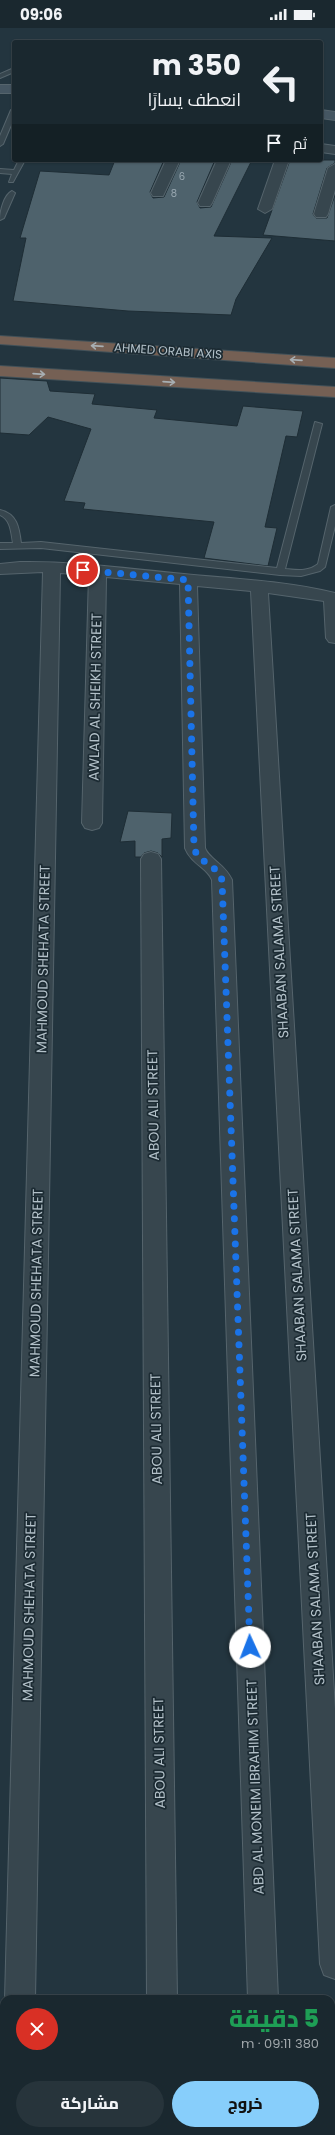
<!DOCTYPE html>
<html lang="ar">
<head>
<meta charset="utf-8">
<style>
  body { margin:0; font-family:Poppins,Cairo,sans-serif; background:#27343b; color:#f1f3f6; direction:rtl; height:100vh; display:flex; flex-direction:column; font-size:15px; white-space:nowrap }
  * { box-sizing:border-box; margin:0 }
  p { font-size:13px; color:#9fa6aa }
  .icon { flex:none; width:22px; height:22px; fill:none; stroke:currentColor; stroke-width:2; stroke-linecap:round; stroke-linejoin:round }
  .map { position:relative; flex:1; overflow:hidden; direction:ltr }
  .details { position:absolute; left:0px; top:1967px; width:335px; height:140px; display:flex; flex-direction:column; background:#1a282f; border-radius:12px 12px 0 0; box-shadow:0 1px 3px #0004,0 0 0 1px #38444b; direction:rtl }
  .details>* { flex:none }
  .banner { position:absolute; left:12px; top:12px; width:311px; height:122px; border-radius:4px; box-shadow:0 1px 3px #0004,0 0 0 1px #38444b; direction:rtl; background:#1a282f; color:#f1f3f6; overflow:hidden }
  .pin { position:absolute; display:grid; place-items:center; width:34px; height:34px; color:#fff; margin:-17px; border:2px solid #fff; border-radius:50%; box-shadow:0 1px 4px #0007 }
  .me { position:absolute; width:44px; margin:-22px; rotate:358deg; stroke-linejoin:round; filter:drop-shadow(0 0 3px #0008) }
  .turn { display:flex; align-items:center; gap:14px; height:84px; padding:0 16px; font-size:18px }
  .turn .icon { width:52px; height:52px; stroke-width:2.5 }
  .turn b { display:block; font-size:28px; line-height:34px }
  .then { display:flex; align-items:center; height:38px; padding:0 16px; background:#0003; gap:8px; font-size:15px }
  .round { display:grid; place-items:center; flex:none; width:42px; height:42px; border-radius:21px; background:#27343b }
  .head { display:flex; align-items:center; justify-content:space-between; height:68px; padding:0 16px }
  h1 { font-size:24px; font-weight:800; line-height:30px; color:#1e9e55 }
  .cta { display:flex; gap:8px; margin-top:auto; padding:8px 16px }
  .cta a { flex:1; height:46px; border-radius:24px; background:#87cefb; color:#111; font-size:16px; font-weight:800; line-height:46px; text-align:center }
  .cta a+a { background:#27343b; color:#f1f3f6 }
  .status { display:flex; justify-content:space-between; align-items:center; height:28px; padding:0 20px; background:#1a282f; direction:ltr }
  .status svg { height:11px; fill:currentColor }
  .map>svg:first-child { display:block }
  .building { fill:#4e626c; stroke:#1e2d35 }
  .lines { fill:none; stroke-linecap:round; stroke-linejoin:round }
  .lane-casing { stroke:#55646c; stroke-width:2 }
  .street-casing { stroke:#55646c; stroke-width:2 }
  .secondary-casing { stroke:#55646c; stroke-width:2 }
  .highway-casing { stroke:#425159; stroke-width:2 }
  .lane { fill:#37464e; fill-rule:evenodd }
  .street { fill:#37464e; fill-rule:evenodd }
  .secondary { fill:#455662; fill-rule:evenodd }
  .highway { fill:#756054; fill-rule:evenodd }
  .oneway { stroke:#a7aeb2 }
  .route { stroke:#1a73e8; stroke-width:7; stroke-dasharray:0 12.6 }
  .labels { text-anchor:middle; stroke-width:3.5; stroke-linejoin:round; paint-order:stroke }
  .far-number-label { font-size:10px; fill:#9aa9b2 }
  .far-street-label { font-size:12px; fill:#b3c1c9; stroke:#1c2b33 }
  .street-label { font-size:14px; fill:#b3c1c9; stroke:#1c2b33 }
</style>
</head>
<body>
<div class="status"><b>09:06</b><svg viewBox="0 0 49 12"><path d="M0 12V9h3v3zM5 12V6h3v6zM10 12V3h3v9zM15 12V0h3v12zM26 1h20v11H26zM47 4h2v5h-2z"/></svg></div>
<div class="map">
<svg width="335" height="2107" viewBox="0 0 335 2107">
  <rect width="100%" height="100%" fill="#23353f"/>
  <g class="building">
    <path d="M115 132H164L150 164 153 170 164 169 181 132H215L197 174 200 180 211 179 232 132H252L214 208 272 210 236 271 231 287 128 283 13 273 26 210H20L40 143 109 147Z"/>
    <path d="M290 132H335V135L327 140 313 186 316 190H327L335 167V213L263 207Z"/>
    <path d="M0 350 47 353 50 363 95 366 92 376 157 382 154 390 237 398 243 378 303 383 297 409 286 408 265 499 277 500 268 538 204 530 214 494 83 481 85 475 64 473 91 401 48 389 29 407 0 405Z"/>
    <path d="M128 783 172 785 171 810 162 811V829L158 825 151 823 144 825 141 829H135V813L120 814Z"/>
  </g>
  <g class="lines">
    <defs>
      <g id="lane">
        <path d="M14 40V44L0 50V46Z"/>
        <path d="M14 80V90L3 116 0 118V108L11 82Z"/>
        <path d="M19 132H25L13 154H9L12 146 0 145V141L14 142Z"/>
        <path d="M12 163 15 165 4 190 0 192C0 183 4 167 12 163Z"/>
        <path d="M315 394 322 396 285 541C297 542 308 544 318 536L331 479 335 477V498L325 539 320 543 301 548 280 547 41 520 0 521V515H13C11 504 11 492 0 487V482C17 486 19 499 21 515L41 514 277 540Z"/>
      </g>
      <g id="street">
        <path d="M321 116 335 118V126L321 124Z"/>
        <path d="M166 132H180L163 168H153L151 165Z"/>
        <path d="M217 132H231L212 175 210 178H200L198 175Z"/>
        <path d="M275 132H289L272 181 265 185 258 181Z"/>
        <path d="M335 136V162L328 186 326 189H316L314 186 328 140Z"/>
        <path d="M20 534C75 533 129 541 184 546 233 551 287 553 335 565V615L329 614 326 610 324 573 268 565 335 1681V1951L324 1947 320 1936 251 563 197 558 205 820C209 831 225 836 232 852L278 1971H248L212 852C207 839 192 837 185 820L180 556 106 549 102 795 99 800 92 802 85 800 82 795 89 547 60 545 35 1971H5L43 544 0 546V536Z"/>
        <path d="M151 824 158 826 161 831 177 1971H147L141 831 144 826Z"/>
        <path d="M331 2089H335V2107H193L191 2103H331Z"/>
        <path d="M4 2096V2103H165L163 2107H1Z"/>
      </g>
      <g id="secondary">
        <rect x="0" y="57" width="14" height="8"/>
        <path d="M321 82 335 84V92L321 90Z"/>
      </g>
      <g id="highway">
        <path d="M0 308 335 330V340L0 316Z"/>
        <path d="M0 338 335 359V369L0 348Z"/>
      </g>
    </defs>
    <use href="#lane" class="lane-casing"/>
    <use href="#street" class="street-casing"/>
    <use href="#secondary" class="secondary-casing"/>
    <use href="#highway" class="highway-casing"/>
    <use href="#lane" class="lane"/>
    <use href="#street" class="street"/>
    <use href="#secondary" class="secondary"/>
    <use href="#highway" class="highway"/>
  </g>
  <defs><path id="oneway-shaft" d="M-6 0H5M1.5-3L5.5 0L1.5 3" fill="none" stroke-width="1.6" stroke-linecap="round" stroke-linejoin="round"/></defs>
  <g class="oneway">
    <use href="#oneway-shaft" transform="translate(97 318) rotate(-176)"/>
    <use href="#oneway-shaft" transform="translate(296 332) rotate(-176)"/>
    <use href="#oneway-shaft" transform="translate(39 346) rotate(4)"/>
    <use href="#oneway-shaft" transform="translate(169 354) rotate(4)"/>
  </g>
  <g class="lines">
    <path class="route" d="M83 542 188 552 194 820C199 836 217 836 222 852L250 1619"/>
  </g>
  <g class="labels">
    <g class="far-number-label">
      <text x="182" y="152">6</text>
      <text x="174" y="169">8</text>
    </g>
    <g class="far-street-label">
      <text transform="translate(168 323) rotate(4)" y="4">AHMED ORABI AXIS</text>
    </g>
    <g class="street-label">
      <text transform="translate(95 669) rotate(-89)" y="5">AWLAD AL SHEIKH STREET</text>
      <text transform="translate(279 924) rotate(-93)" y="5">SHAABAN SALAMA STREET</text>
      <text transform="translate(43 931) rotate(-89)" y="5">MAHMOUD SHEHATA STREET</text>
      <text transform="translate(153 1077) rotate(-91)" y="5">ABOU ALI STREET</text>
      <text transform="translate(297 1247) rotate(-93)" y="5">SHAABAN SALAMA STREET</text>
      <text transform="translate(36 1255) rotate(-89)" y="5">MAHMOUD SHEHATA STREET</text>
      <text transform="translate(156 1401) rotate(-91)" y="5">ABOU ALI STREET</text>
      <text transform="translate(315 1571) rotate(-93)" y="5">SHAABAN SALAMA STREET</text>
      <text transform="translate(29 1579) rotate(-89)" y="5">MAHMOUD SHEHATA STREET</text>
      <text transform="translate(159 1725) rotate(-91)" y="5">ABOU ALI STREET</text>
      <text transform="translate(255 1759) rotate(-92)" y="5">ABD AL MONEIM IBRAHIM STREET</text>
    </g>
  </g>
</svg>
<div class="pin" style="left:83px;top:542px;background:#d93025"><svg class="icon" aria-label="arrive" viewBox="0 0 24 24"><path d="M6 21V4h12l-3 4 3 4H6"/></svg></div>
<svg class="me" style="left:250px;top:1619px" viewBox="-20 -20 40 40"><circle r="19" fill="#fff"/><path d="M0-13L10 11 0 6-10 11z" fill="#1a73e8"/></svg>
<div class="banner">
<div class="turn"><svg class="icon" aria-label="left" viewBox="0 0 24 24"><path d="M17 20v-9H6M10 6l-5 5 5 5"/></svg><div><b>350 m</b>انعطف يسارًا</div></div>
<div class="then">ثم<svg class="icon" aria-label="arrive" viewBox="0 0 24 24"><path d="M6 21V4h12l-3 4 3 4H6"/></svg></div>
</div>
<section class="details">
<div class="head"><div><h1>5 دقيقة</h1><p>380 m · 09:11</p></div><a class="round" style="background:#d93025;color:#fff"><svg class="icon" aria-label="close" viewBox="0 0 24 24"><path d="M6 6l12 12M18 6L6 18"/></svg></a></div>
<div class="cta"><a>خروج</a><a>مشاركة</a></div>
</section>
</div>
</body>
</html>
